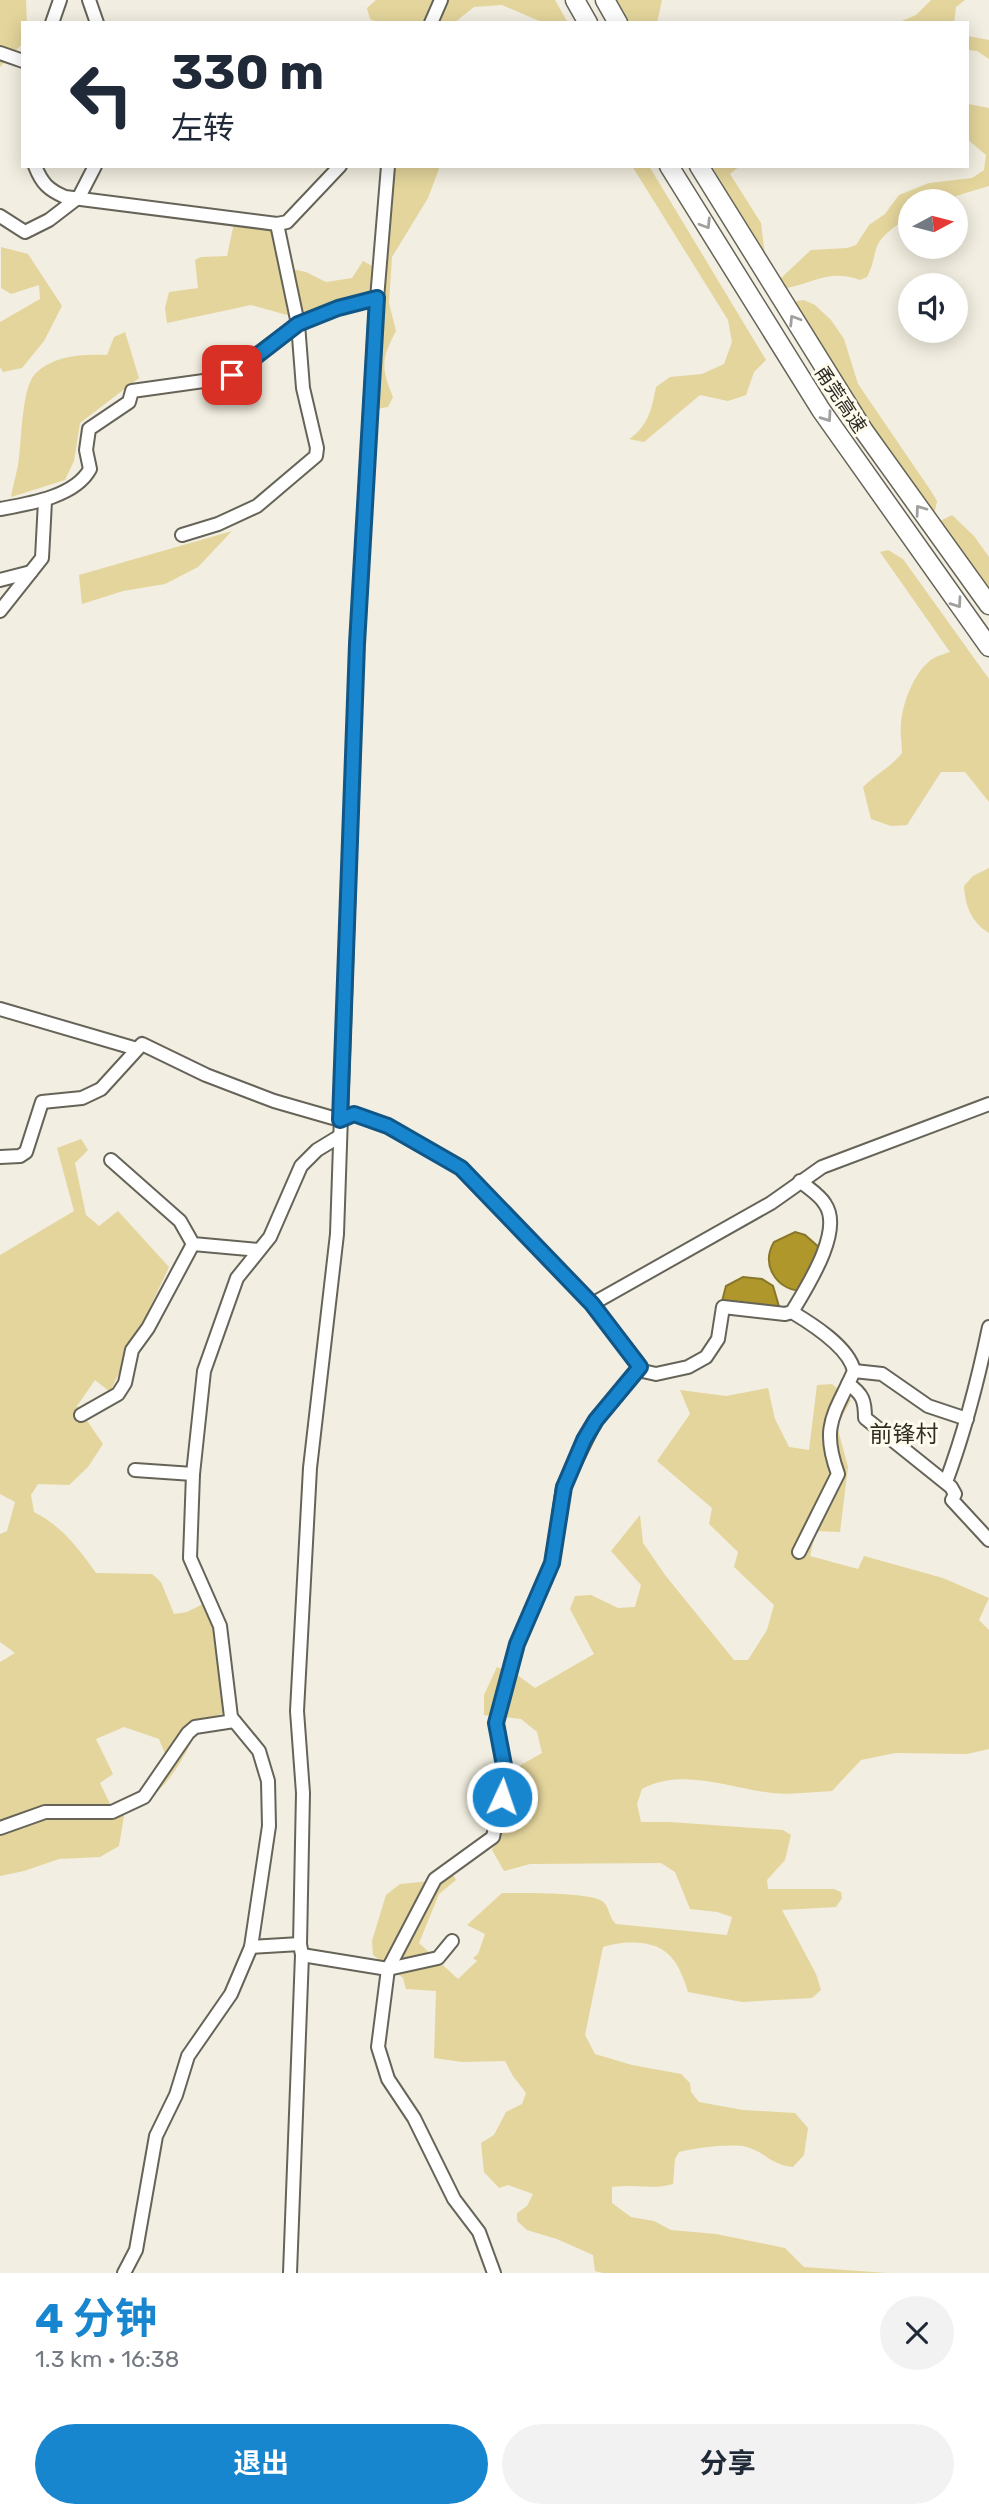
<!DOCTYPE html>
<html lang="zh">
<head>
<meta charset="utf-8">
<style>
  body { margin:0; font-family:Rubik,"Noto Sans SC",sans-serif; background:#f2f2f3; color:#1f2937; height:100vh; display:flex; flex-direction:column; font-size:26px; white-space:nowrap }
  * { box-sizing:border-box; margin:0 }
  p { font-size:23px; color:#747a83 }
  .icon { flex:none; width:38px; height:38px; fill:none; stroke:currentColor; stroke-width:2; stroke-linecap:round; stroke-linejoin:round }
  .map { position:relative; height:2273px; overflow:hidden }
  .sheet { display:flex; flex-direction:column; background:#fff; flex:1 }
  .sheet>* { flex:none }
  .guide { position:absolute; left:21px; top:21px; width:948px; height:147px; border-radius:0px; box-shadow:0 4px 18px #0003; background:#fff; color:#1f2937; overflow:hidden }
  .needle { width:46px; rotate:83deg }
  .fabs { position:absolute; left:898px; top:189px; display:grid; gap:14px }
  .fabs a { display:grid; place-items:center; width:70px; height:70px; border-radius:50%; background:#fff; box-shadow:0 4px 18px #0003; font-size:35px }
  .pin { position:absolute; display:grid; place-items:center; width:60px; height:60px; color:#fff; margin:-30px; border-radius:14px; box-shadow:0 4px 10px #0006 }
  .me { position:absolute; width:77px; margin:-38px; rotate:3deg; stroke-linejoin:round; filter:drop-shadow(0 0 5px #0008) }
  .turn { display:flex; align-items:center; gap:24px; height:147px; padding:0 35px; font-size:32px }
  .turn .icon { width:91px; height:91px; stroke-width:2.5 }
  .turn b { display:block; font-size:49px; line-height:60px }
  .round { display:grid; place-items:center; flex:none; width:74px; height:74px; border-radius:37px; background:#f2f2f3 }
  .overview { display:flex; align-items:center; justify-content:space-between; height:119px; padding:0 35px }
  h1 { font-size:42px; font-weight:700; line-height:52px; color:#1885cf }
  .cta { display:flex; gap:14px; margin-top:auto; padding:14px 35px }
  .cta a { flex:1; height:80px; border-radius:42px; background:#1885cf; color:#fff; font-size:28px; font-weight:700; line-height:80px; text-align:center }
  .cta a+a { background:#f2f2f3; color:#1f2937 }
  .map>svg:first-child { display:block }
  .green { fill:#e4d59c }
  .water { fill:#b0972b; stroke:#88772a; stroke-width:2 }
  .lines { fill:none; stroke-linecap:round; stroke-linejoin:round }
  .minor-casing { stroke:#666458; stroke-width:16 }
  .highway-casing { stroke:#666458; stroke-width:21 }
  .minor { stroke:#fff; stroke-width:12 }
  .highway { stroke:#fff; stroke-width:18 }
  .oneway { stroke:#a0a09d }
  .route-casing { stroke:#105687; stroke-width:18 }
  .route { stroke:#1885cf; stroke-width:12 }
  .labels { text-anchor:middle; stroke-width:6; stroke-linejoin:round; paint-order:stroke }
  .street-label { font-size:19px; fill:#2c2b26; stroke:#fffcee }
  .quarter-label { font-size:23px; fill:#302d23; stroke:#fffcee }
</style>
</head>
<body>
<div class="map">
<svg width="989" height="2273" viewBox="0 0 989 2273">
  <rect width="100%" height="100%" fill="#f2eee1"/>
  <g class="green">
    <path d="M0 0H26L27 23H23V43L0 67Z"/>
    <path d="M376 0H555L568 23H544L502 5 474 7 454 23H380L370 19 367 8Z"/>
    <path d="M614 0H662L657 23H627Z"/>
    <path d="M931 0H965L956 7 954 23H897L916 15Z"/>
    <path d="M968 36 989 40V59L977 51 968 50Z"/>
    <path d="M968 104 989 108V186L939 201H910V216C899 224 880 235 876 249 873 260 873 265 867 277L860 280C830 269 816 282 787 288L780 279 811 250 847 248 856 245 869 225 885 214 899 195 929 183 972 178 984 170 986 155 968 140Z"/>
    <path d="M394 166H440L428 198 392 257 389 303 396 331C381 359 381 368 393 397L388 407 377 409 384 260Z"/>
    <path d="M632 166H649L766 360 754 372 746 395 728 401 700 395 644 442 629 439C648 427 652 408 656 387L670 377 702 374 724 364 732 342 728 320Z"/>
    <path d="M712 166H740L730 174 761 223 765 256Z"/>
    <path d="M234 223 275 231 282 267 306 272 326 282 352 278 363 261 372 266 371 293 323 311 287 315 251 305 167 323 165 308 169 292 198 288 195 260 201 257 227 256Z"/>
    <path d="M1 247 28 254 62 306 44 341 22 368 3 372 0 367V322L40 299 39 285 11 294 1 288Z"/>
    <path d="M804 300 815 305 831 320 844 339 858 384 931 491 937 501 935 511 933 512 856 404 794 306 797 301Z"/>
    <path d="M125 332 139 378 80 423 74 461 65 480 11 497C13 486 16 475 18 465 22 443 21 389 35 374 54 355 83 354 107 355L114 337Z"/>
    <path d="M952 515 974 536 989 557V590L940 521Z"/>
    <path d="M232 531 198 567 165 584 123 591 82 604 79 575Z"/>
    <path d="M888 550 903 559 989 679V802L965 772H941L907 825 891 826 871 819 863 787C876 774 891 767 902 753 902 744 900 734 901 725 902 703 915 669 934 658 939 655 945 654 950 652L880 552Z"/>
    <path d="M989 868V933C972 923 965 906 964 886L973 876Z"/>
    <path d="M81 1139 88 1150 75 1163 86 1215 99 1226 118 1211 169 1267 110 1392 95 1380 77 1406 103 1444 88 1467 69 1485 38 1484 31 1495 34 1512C62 1526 78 1548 96 1573L152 1574 161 1582 174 1614 187 1612 203 1604 214 1620 225 1692 223 1713 201 1722C188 1750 174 1779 149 1799L166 1756 159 1739 124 1727 96 1739 113 1774 100 1783 115 1814 125 1810 119 1846 100 1857 59 1859 24 1871 0 1876V1662L15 1653 0 1642V1534L7 1531 15 1502 0 1494V1255L74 1211 57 1148Z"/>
    <path d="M832 1384 851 1400 837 1426 848 1467 840 1532 816 1531 810 1556 858 1569 864 1556 943 1578 989 1598 979 1620 989 1630V1749L967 1754 895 1753 861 1760 832 1791C813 1792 791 1795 772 1793 730 1788 681 1767 642 1789L637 1804 641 1822H670L783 1830 791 1835 785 1860 767 1880 768 1889H834L841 1892 842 1898 836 1907 782 1910 816 1974 821 1990 812 1998 742 2002 688 1992C684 1979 678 1962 667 1953 652 1939 620 1941 603 1947L585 2035 595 2054 632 2065 681 2074 690 2083 691 2092 699 2102 743 2110 795 2113 808 2128 804 2155 793 2167C771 2165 765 2152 747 2147 732 2143 695 2148 679 2152L675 2159 673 2184C653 2190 633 2184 612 2187V2203L631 2217 654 2221 671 2230 716 2234 785 2248 804 2267 886 2273H603L595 2271 593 2255 557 2239 527 2230 517 2221V2213L527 2206 533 2194 508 2185 499 2188 484 2172 481 2143 494 2135 506 2112 522 2104 526 2093 513 2076 505 2061 462 2062 434 2058 436 1991 406 1989 403 1978 373 1955 372 1941 386 1895 400 1884 441 1880 452 1873 456 1880 439 1894 419 1943 458 1979 477 1961 473 1958 478 1954 485 1934 467 1925 502 1893C521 1893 589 1892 602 1901 610 1906 608 1917 616 1924L727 1935 732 1917 717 1912 690 1909 675 1872 661 1863 530 1864 504 1871 492 1850 506 1821 513 1776 521 1765 542 1753 537 1732 521 1719 484 1715V1695L497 1667 516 1674 535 1688 594 1654 570 1609 575 1596 591 1595 618 1608 635 1607 641 1585 611 1551 640 1515 643 1543 665 1575 734 1660H748L767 1630 774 1605 734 1567 738 1552 709 1524 712 1508 657 1461 690 1414 680 1390 726 1396 768 1388 775 1419 789 1447 809 1450 817 1385Z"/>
  </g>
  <g class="water">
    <path d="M795 1232 805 1235 821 1249 800 1291C775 1288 761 1264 774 1242Z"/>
    <path d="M743 1277 762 1279 773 1286 780 1310 721 1305 726 1286Z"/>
  </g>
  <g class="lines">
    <defs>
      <g id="minor">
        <path d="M89 0 97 23"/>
        <path d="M52 23 60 0"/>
        <path d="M431 23 441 0"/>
        <path d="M0 53 23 61"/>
        <path d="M35 166C42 184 49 190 65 197L277 224 287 222 340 166"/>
        <path d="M0 216 25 232 49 220 79 197 95 166"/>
        <path d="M0 509C28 504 75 497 90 469L86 450 89 429 129 402 132 391 225 378 298 324 338 308 377 298"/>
        <path d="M182 535 218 524 257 506 316 456 317 448 303 388 298 324 277 224"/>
        <path d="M0 580 31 572"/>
        <path d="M0 611 42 558 45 501"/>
        <path d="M0 1009 137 1049"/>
        <path d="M0 1157 20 1156 26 1152 42 1102 82 1098 101 1089 142 1044 206 1075 274 1101 340 1120 354 1114 388 1127 461 1168 592 1304 638 1363V1370L596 1420 563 1487 552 1563 517 1644 496 1723 506 1776 493 1837 435 1879 388 1969 378 2047 388 2079 414 2118 454 2199 479 2232 494 2273"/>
        <path d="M111 1160 180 1221 193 1244 259 1250"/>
        <path d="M592 1304 771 1203 822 1167 989 1104"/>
        <path d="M792 1312C812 1324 849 1347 854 1371 835 1414 820 1425 838 1474L799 1552"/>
        <path d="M638 1370 656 1374 688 1367 706 1357 718 1339 723 1307 785 1314 792 1312C806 1288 844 1231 825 1204 820 1195 808 1188 800 1181"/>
        <path d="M854 1371 882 1374 928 1406 967 1419"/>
        <path d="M848 1384C863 1394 865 1401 865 1418L951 1487 955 1494 952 1500 989 1540"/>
        <path d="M81 1415 118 1394 125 1383 132 1350 148 1328 193 1244"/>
        <path d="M135 1470 193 1474"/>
        <path d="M946 1482C965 1431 978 1380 989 1327"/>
        <path d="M0 1828 45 1812H112L144 1797 188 1733 195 1727 234 1721"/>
        <path d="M251 1947 300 1944"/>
        <path d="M302 1955 388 1969 438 1958 452 1941"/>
        <path d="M124 2273 136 2250 156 2136 176 2095 188 2056 231 1994 251 1947 269 1826 268 1781 259 1751 231 1717 220 1626 190 1558 193 1474 204 1371 237 1278 270 1237 301 1166 317 1150 340 1136"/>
        <path d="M290 2273 302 1955 300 1944 303 1793 297 1711 310 1468 337 1234 357 644 375 323 388 166"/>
      </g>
      <g id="highway">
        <path d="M575 0 588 23"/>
        <path d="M605 0 618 23"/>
        <path d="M669 166 821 410 989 647"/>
        <path d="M699 166 864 431 989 605"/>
      </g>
    </defs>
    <use href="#minor" class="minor-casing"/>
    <use href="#highway" class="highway-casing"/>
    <use href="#minor" class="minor"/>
    <use href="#highway" class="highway"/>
  </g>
  <defs><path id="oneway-chevron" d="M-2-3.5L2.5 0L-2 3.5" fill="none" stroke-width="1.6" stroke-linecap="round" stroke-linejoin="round" transform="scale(1.75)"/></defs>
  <g class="oneway">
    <use href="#oneway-chevron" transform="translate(706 224) rotate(58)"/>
    <use href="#oneway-chevron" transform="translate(794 320) rotate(-122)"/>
    <use href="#oneway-chevron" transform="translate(827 417) rotate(55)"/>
    <use href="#oneway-chevron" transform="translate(920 510) rotate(-126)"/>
    <use href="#oneway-chevron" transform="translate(957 603) rotate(55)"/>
  </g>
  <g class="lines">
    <defs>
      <path id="route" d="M232 375 298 324 338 308 377 298 357 644 340 1120 354 1114 388 1126 461 1168 592 1304 640 1367 596 1420 584 1440 564 1487 552 1563 517 1644 496 1723 506 1776 502 1797"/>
    </defs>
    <use href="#route" class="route-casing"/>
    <use href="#route" class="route"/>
  </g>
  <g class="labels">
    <g class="street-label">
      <text transform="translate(841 399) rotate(56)" y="7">甬莞高速</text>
    </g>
    <g class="quarter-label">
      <text x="904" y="1442">前锋村</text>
    </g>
  </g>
</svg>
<div class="fabs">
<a><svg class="needle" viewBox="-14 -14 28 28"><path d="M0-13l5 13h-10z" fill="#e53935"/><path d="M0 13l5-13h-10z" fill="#747a83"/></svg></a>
<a><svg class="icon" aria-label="sound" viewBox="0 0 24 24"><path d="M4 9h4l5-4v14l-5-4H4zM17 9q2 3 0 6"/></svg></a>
</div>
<div class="pin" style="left:232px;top:375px;background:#d93025"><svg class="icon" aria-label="arrive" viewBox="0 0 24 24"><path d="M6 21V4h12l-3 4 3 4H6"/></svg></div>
<svg class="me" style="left:502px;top:1797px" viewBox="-20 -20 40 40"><circle r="17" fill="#1885cf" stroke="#fff" stroke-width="3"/><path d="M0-11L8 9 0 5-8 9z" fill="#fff"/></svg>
<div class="guide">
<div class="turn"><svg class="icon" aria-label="left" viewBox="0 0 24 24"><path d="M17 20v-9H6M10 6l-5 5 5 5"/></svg><div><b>330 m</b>左转</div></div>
</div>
</div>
<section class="sheet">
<div class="overview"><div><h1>4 分钟</h1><p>1.3 km · 16:38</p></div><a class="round"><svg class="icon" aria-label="close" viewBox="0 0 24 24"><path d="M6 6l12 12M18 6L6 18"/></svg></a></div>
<div class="cta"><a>退出</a><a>分享</a></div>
</section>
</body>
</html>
